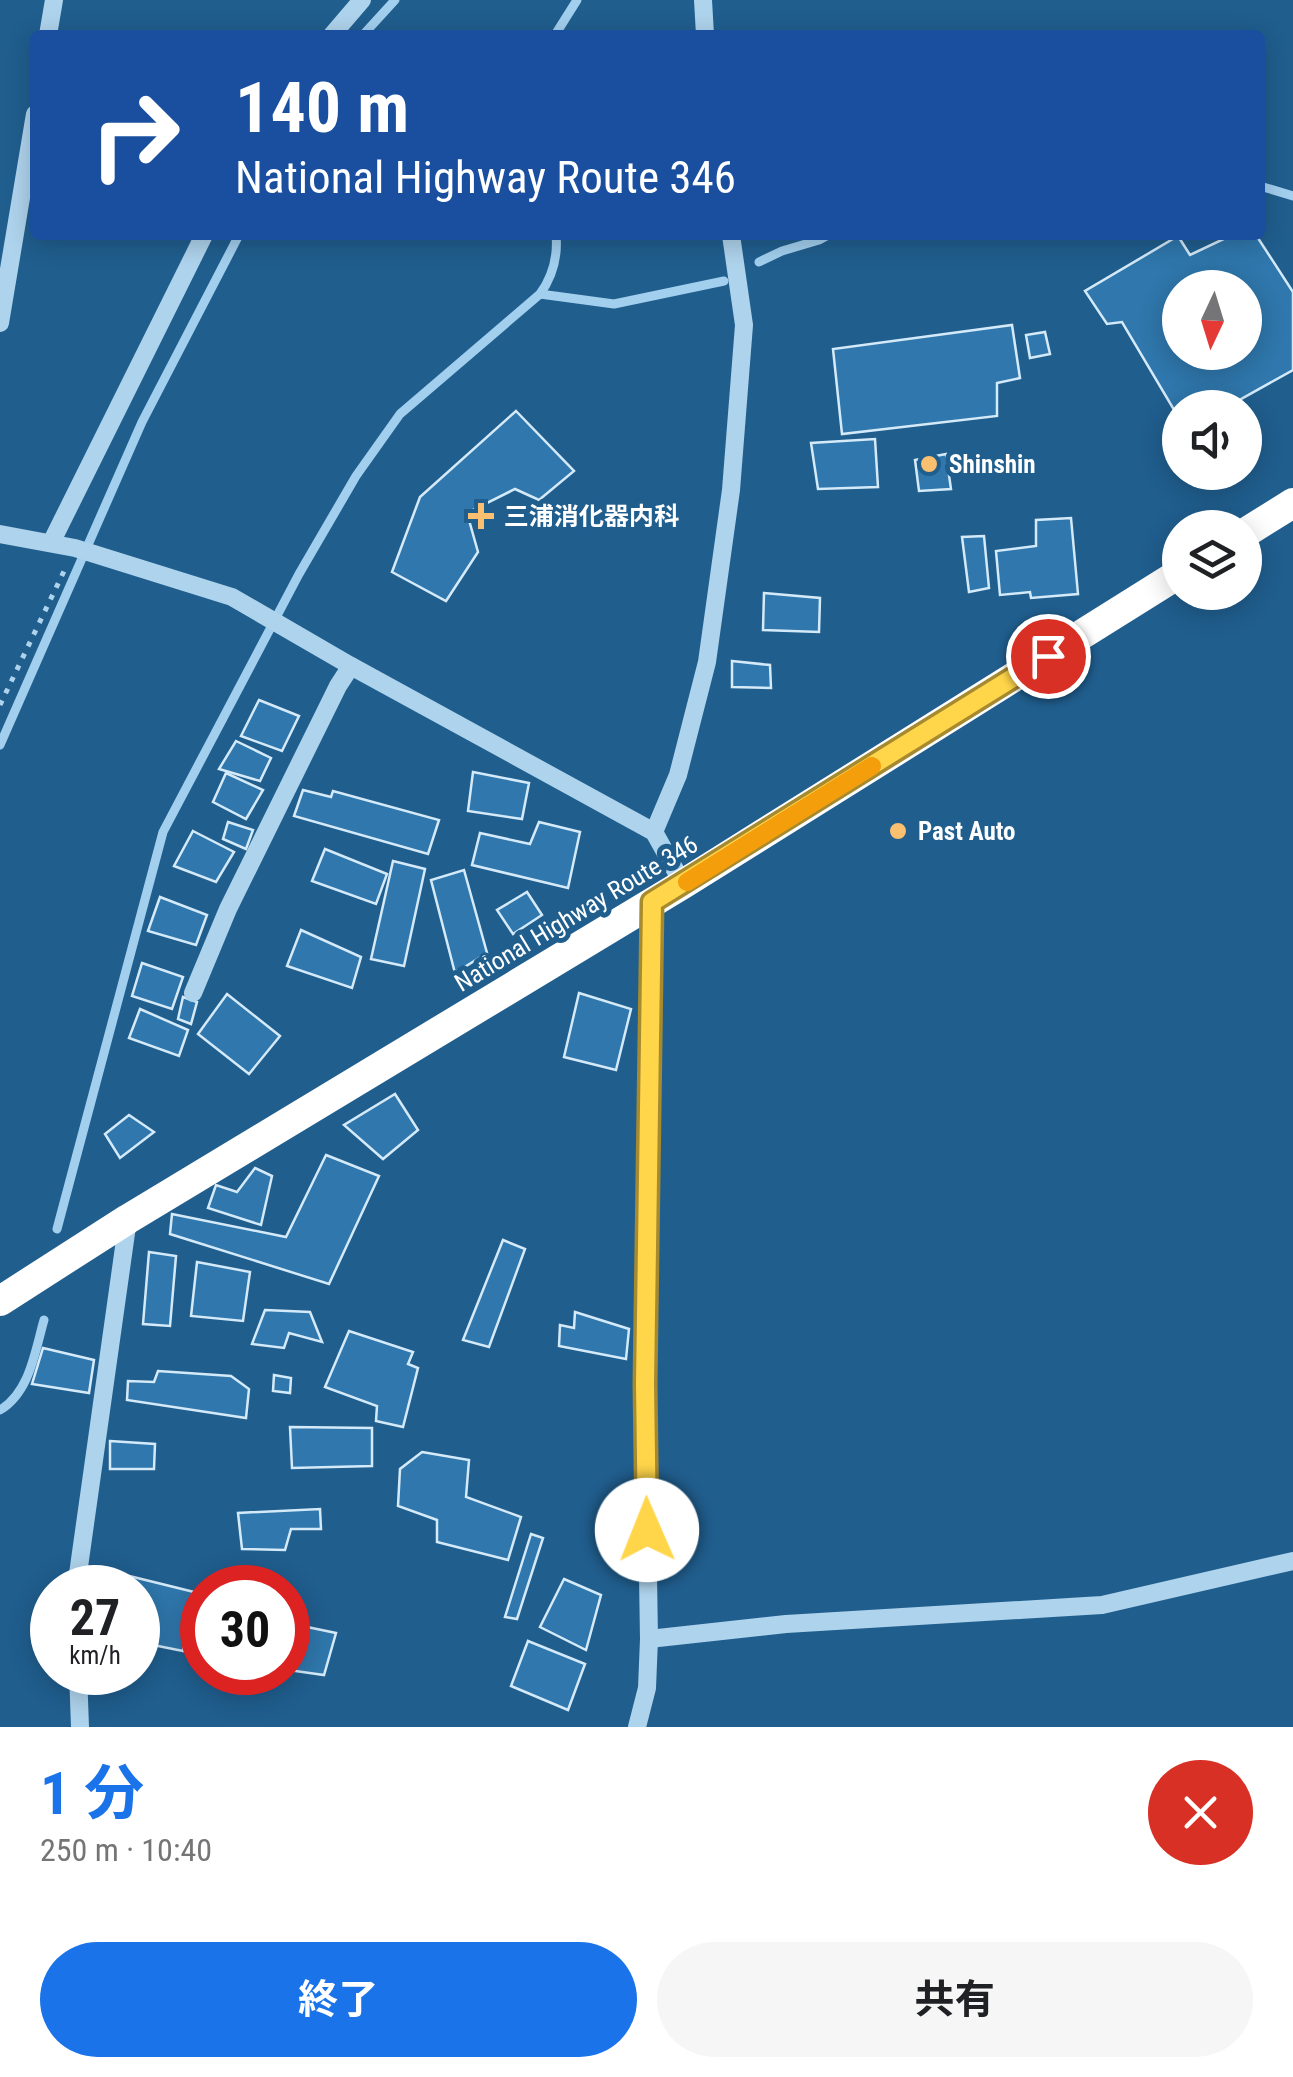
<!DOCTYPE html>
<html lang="ja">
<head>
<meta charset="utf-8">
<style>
  body { margin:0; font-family:"Roboto Condensed","Noto Sans JP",sans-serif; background:#f6f6f6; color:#202124; height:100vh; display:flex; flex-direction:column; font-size:38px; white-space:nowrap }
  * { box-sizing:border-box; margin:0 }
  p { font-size:32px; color:#757577 }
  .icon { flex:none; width:55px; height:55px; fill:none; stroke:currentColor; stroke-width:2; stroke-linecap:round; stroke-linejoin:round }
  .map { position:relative; height:1727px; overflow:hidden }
  .drawer { display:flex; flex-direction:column; background:#fff; flex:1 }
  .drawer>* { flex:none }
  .top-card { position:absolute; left:30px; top:30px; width:1235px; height:210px; border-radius:10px; box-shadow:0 5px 25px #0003; background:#1a4fa0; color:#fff; overflow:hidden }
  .needle { width:65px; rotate:184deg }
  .tools { position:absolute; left:1162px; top:270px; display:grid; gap:20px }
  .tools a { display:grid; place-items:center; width:100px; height:100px; border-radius:50%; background:#fff; box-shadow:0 5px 25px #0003; font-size:50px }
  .speed { position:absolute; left:30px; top:1565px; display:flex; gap:20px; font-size:50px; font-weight:700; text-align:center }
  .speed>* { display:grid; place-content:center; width:130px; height:130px; border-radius:50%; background:#fff; box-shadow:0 5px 25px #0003; line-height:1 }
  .speed small { font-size:25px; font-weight:400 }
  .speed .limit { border:15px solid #d22; background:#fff; color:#111 }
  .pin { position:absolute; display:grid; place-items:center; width:85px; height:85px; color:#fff; margin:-42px; border:5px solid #fff; border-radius:50%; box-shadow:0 2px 10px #0007 }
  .me { position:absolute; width:110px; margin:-55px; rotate:359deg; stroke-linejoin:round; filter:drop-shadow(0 0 8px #0008) }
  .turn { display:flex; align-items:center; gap:35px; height:210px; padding:0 40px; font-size:45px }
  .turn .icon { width:130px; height:130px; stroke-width:2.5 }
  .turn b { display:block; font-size:70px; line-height:85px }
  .round { display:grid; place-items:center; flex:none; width:105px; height:105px; border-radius:52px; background:#f6f6f6 }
  .summary { display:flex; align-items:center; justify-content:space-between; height:170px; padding:0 40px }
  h1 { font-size:60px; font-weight:700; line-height:75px; color:#1a73e8 }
  .primary-button { display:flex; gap:20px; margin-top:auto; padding:20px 40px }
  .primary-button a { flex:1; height:115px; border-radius:60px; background:#1a73e8; color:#fff; font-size:40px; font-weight:700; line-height:115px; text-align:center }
  .primary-button a+a { background:#f6f6f6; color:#202124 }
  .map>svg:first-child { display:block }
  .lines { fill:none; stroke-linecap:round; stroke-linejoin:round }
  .stream { stroke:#a2cfee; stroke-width:9 }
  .building { fill:#2f77ac; stroke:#d4eaf9; stroke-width:2.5; fill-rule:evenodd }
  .path { stroke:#aed3ec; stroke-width:5; stroke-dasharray:5 8; stroke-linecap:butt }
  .minor { stroke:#aed3ec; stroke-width:18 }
  .highway { stroke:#fff; stroke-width:30 }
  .route-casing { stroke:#a68a30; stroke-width:25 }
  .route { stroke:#ffd54a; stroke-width:18 }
  .slow { stroke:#f59e0b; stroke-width:18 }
  .poi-dot { fill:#fabf6f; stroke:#205e8e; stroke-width:4 }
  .labels { text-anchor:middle; stroke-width:10; stroke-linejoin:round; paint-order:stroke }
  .poi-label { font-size:25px; font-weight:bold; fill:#fff; stroke:#205e8e; text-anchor:start }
  .street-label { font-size:25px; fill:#fff; stroke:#205e8e }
</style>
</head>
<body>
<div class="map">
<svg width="1293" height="1727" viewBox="0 0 1293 1727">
  <rect width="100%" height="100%" fill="#205e8e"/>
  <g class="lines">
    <g class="stream">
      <path d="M363 35 395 0"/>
      <path d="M555 35 577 0"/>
      <path d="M1260 186 1293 196"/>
      <path d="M759 262 782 251 819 240 828 235"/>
      <path d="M540 294 614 304 724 281"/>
      <path d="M0 745 142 422 239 235"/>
      <path d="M57 1229 163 832 299 574 356 476 400 414 540 294C553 276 558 257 556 235"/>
      <path d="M0 1410C30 1392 35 1351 44 1320"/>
    </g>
  </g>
  <g class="building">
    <path d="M1232 235H1256L1293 292V370L1225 408H1180V420L1122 322 1107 324 1085 291 1178 236 1190 255ZM1180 288H1245V352H1180Z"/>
    <path d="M1012 325 1020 378 997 383V416L842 434 833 349Z"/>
    <path d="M1045 332 1050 354 1030 358 1026 335Z"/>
    <path d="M516 411 574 471 539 500 515 489 467 513 478 552 446 601 392 572 420 497Z"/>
    <path d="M875 439 878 487 818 489 811 443Z"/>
    <path d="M946 454 951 489 919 491 915 460Z"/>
    <path d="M1071 518 1078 594 1031 598 1030 592 1000 595 996 551 1036 546V520Z"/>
    <path d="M984 536 989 588 969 592 962 537Z"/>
    <path d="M764 593 820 598 819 632 763 630Z"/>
    <path d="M732 661 770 665 771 688 732 687Z"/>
    <path d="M259 700 299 716 282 751 241 736Z"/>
    <path d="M236 741 271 758 260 781 219 769Z"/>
    <path d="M473 772 529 783 522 819 468 811Z"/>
    <path d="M226 773 263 790 246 819 213 802Z"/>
    <path d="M303 790 331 797 333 791 439 820 428 854 294 816Z"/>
    <path d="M228 822 253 830 246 849 223 839Z"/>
    <path d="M539 822 580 832 568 888 472 865 480 833 530 844Z"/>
    <path d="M193 831 234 852 216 882 174 866Z"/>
    <path d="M325 849 387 874 376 904 312 881Z"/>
    <path d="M393 861 425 869 404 966 371 959Z"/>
    <path d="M464 870 487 953 455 973 431 880Z"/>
    <path d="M527 892 542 915 513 934 497 910Z"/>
    <path d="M160 897 207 915 196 945 148 931Z"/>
    <path d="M301 930 361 957 352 988 287 966Z"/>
    <path d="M142 963 183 977 172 1009 132 996Z"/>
    <path d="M579 993 631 1009 616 1070 564 1057Z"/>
    <path d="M227 994 280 1036 249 1074 198 1034Z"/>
    <path d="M183 997 197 1002 191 1024 178 1019Z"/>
    <path d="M140 1009 188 1030 179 1056 129 1038Z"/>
    <path d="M395 1094 418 1130 383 1159 344 1125Z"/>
    <path d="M129 1115 154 1132 120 1158 105 1134Z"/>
    <path d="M326 1155 379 1176 329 1284 170 1234 172 1214 286 1237Z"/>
    <path d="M255 1168 272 1176 261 1225 208 1208 216 1185 237 1192Z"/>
    <path d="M503 1240 525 1249 489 1347 463 1340Z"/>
    <path d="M149 1252 176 1256 170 1326 143 1324Z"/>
    <path d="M197 1262 250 1272 243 1321 191 1316Z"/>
    <path d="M265 1310 310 1312 322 1342 289 1333 284 1348 252 1344Z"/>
    <path d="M575 1312 629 1329 626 1359 559 1346 560 1325 574 1328Z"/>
    <path d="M349 1331 413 1352 408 1364 418 1368 403 1427 376 1421 377 1406 325 1387Z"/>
    <path d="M43 1348 94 1360 89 1393 32 1384Z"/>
    <path d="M158 1371 231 1376 249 1389 246 1418 127 1400 128 1381 154 1382Z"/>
    <path d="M274 1375 291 1378 290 1393 273 1391Z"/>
    <path d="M290 1427 372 1428V1466L292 1468Z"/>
    <path d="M110 1441 155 1444 154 1469H110Z"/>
    <path d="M422 1452 469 1460 466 1497 521 1517 508 1560 437 1542V1520L398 1506 400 1469Z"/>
    <path d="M320 1509 321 1529H291L285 1550 242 1549 238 1513Z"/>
    <path d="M531 1534 543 1538 517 1619 505 1617Z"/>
    <path d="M97 1568 194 1592 183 1651 138 1642V1588H97Z"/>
    <path d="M564 1579 601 1595 586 1650 540 1627Z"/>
    <path d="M288 1623 336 1633 324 1675 288 1670Z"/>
    <path d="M528 1641 585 1664 568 1710 511 1686Z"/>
  </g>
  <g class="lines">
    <path class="path" d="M0 705 66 567"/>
    <g class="minor">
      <path d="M703 0 705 35"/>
      <path d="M48 35 54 0"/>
      <path d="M332 35 362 0"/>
      <path d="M0 323 35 114"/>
      <path d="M0 534 75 548 232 597 351 666 654 832 683 884"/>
      <path d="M51 543 204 235"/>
      <path d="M654 832 678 775 707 662 731 490 744 325 731 235"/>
      <path d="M193 993 228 909 338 686 351 666"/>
      <path d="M76 1588 128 1219"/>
      <path d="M649 1639 786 1624 1102 1605 1293 1561"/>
      <path d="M78 1672 80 1727"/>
      <path d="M637 1727 647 1688 649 1639 645 1384 652 902"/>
    </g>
    <g class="highway">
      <path d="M1245 533 1293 503"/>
      <path d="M0 1301 128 1219 683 884 1180 573"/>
    </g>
  </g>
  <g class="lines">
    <defs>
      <path id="route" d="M647 1530 645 1384 652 902 1048 656"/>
    </defs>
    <use href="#route" class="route-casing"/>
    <use href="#route" class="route"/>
    <path class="slow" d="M687 882 872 766"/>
  </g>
  <g class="poi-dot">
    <circle cx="929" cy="464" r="10"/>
    <path d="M476 501h10v10h10v10h-10v10h-10v-10h-10v-10h10z"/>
    <circle cx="898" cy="831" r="10"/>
  </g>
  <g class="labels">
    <g class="poi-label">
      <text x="949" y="473">Shinshin</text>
      <text x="504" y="525">三浦消化器内科</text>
      <text x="918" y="840">Past Auto</text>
    </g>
    <g class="street-label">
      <text transform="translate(576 913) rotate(-31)" y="9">National Highway Route 346</text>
    </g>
  </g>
</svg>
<div class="tools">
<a><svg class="needle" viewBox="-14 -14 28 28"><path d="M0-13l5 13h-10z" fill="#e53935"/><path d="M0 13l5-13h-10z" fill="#757577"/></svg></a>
<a><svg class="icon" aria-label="sound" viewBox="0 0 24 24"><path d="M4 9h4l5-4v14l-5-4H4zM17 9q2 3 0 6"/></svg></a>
<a><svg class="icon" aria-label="layers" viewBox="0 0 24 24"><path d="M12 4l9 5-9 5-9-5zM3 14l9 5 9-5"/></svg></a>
</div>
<div class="speed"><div>27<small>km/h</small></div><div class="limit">30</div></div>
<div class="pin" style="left:1048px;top:656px;background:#d93025"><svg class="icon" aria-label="arrive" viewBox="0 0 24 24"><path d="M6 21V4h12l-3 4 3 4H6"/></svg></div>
<svg class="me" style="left:647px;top:1530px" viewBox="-20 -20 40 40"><circle r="19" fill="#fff"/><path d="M0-13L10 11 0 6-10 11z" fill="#ffd54a"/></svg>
<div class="top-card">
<div class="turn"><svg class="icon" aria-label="right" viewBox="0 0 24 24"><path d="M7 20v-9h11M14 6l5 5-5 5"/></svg><div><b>140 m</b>National Highway Route 346</div></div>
</div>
</div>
<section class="drawer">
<div class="summary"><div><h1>1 分</h1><p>250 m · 10:40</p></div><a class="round" style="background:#d93025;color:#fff"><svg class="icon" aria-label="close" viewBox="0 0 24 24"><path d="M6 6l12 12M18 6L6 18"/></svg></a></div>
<div class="primary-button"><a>終了</a><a>共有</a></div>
</section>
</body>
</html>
